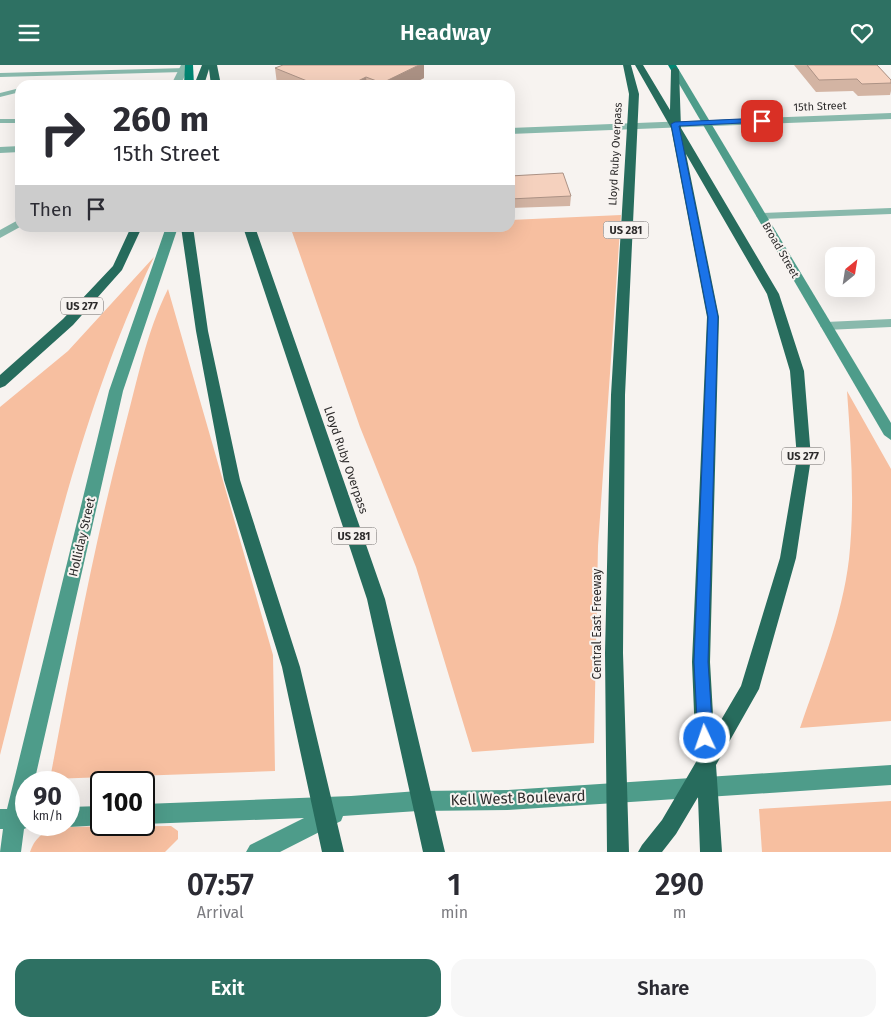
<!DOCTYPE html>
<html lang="en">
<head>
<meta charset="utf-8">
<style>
  body { margin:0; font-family:"Fira Sans",sans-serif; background:#f7f7f7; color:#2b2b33; height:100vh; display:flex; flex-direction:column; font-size:19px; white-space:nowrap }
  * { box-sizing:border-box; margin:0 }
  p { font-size:16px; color:#7c7c81 }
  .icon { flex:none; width:28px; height:28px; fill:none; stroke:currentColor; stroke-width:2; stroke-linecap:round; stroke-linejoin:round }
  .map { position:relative; height:787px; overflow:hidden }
  .details { display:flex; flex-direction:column; background:#fff; flex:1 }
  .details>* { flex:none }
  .top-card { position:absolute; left:15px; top:15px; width:500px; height:152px; border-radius:15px; box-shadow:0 5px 20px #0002; background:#fff; color:#2b2b33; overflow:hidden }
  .needle { width:32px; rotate:30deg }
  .buttons { position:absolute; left:825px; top:182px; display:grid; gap:10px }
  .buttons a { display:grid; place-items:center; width:50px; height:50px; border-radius:10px; background:#fff; box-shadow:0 5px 20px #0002; font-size:25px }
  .speed { position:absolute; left:15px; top:706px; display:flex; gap:10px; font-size:25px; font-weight:700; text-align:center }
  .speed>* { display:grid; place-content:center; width:65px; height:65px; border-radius:50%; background:#fff; box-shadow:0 5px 20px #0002; line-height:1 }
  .speed small { font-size:12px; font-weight:400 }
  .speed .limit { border:2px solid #111; border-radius:8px; background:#fff; color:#111 }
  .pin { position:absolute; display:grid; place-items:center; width:42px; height:42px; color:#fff; margin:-21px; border-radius:10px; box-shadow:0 2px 8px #0006 }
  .me { position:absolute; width:55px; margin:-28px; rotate:357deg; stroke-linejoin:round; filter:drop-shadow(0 0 4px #0008) }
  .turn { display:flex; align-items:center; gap:18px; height:105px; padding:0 15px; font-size:22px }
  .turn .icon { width:65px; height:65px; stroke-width:2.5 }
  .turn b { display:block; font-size:35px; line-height:42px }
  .then { display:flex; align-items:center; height:48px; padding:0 15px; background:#0003; gap:10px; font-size:19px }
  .eta { display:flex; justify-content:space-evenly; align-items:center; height:85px; text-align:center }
  .eta b { font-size:30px; font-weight:600; line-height:35px }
  .primary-button { display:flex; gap:10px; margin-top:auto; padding:10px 15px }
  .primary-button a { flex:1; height:58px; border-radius:15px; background:#2e7163; color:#fff; font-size:20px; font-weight:600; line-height:58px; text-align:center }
  .primary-button a+a { background:#f7f7f7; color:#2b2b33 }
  header { display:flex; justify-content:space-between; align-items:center; height:65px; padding:0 15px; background:#2e7163; color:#fff; font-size:22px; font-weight:600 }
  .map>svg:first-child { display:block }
  .green { fill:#f7bfa0 }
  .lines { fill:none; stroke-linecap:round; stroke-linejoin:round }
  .service { fill:#89b9ac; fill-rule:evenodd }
  .minor { fill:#89b9ac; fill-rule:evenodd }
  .secondary { fill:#4e9c8a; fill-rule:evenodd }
  .primary { fill:#018672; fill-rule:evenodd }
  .motorway { fill:#276c5d; fill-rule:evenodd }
  .wall { fill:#d3b4a3 }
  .shaded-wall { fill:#ac9285 }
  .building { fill:#f5d1be; stroke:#ac9285 }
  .route { fill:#1a73e8; stroke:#114b97 }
  .labels { text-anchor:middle; stroke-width:4; stroke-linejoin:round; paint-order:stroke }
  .far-street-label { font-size:11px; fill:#2d2b2b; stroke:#f7f3f0 }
  .shield { fill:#f7f3f0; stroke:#6a6766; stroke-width:1 }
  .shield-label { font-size:11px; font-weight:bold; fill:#2d2b2b }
  .street-label { font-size:12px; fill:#2d2b2b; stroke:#f7f3f0 }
  .near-street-label { font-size:15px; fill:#2d2b2b; stroke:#f7f3f0 }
</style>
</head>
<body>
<header><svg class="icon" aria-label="menu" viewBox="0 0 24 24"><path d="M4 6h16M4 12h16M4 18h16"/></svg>Headway<svg class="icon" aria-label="heart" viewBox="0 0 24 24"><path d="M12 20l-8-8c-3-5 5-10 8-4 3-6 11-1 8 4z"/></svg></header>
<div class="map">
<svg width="891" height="787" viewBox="0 0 891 787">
  <rect width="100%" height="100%" fill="#f7f3f0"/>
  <g class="green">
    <path d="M621 150 598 481 594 678 472 687 416 502 360 362 291 164 510 162V155Z"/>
    <path d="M154 192C78 349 43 522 0 690V342L68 286Z"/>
    <path d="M168 224 273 590 275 706 50 714C72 597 94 480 124 365 137 317 146 268 168 224Z"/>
    <path d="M847 326 891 404V656L800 663C819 608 842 553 849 494 855 438 851 382 847 326Z"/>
    <path d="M891 736V787H762L759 744Z"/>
    <path d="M171 761 178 766V774L165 787H30C34 774 43 767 55 762Z"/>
  </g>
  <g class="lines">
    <g class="service">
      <path d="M186 3 187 5 183 7 0 12V8Z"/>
      <path d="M176 17 179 20H145L149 18Z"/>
      <path d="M20 23V27L0 32V28Z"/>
      <rect x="0" y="54" width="20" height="4"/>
      <path d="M891 143V149L761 154 756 151 761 148Z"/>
    </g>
    <g class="minor">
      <path d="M181 0H189L181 20H171Z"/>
      <path d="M891 48V54L510 69V63Z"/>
      <path d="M20 81V87L0 88V82Z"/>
      <path d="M20 154V162L0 173V165Z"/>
      <path d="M891 254V262L826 265 820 261 826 257Z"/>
    </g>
    <g class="secondary">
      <path d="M672 3 679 5 891 358V375L884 370 671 5Z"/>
      <path d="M166 162H178L123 326 34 718H26V760H33L24 764 21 787H0L3 764H0V744H7L109 326Z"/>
      <path d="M891 700V720L508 745 418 746 343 751 341 756 280 787H246L250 780 304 753 144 759V739L351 731 418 726 508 725Z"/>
      <path d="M101 741V760H104L69 762 64 760H69V742Z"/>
    </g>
    <g class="primary">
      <path d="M185 0H193L194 20H184Z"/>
      <path d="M668 0H676L679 5 672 7Z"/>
    </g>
    <g class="motorway">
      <path d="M202 0H217L221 20H211L209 4 204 20H194Z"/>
      <path d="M623 0H631L639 29 625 330 623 588 629 787H607L605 588 611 330 629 29Z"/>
      <path d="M635 0H643L670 45 671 5 675 2 679 5 681 63 779 229 804 306 811 393 796 493 759 624 716 700 722 787H700L698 732 676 769 662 787H638L642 780 662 755 696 697 692 597 707 252 671 63ZM686 89 767 229 790 306 797 393 780 493 741 621 714 667 710 597 719 252Z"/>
      <path d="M131 162H142L122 205 73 260 5 321 0 323V310L63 254 113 201Z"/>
      <path d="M181 162H193L208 266 240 415 300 602 344 787H322L282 602 224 415 196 266Z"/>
      <path d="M243 162H255L385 534 445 787H423L367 534Z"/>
    </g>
  </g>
  <g class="wall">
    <path d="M794 0H877L891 15V26L890 30 858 31 853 26 816 27Z"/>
    <path d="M275 3 424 13 410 20H280L277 19Z"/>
    <path d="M510 111 571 131 570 141 510 143Z"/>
  </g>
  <g class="shaded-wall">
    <path d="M419 0H424V13L410 20H382V18Z"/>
    <path d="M366 12 367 20H350Z"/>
  </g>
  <g class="building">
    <path d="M283 0H419L382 18 366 12 350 20H317L275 3Z"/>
    <path d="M807 0H877L891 15V18L862 19 857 14 819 15Z"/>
    <path d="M122 19V20H78Z"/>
    <path d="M563 108 571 131 510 134V111Z"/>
  </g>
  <path class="route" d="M762 53 765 56 764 57 679 61 718 252 708 597 713 673 710 678 705 680 700 678 698 673 694 597 708 252 671 59 675 57Z"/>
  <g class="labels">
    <g class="far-street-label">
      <text transform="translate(820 41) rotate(-2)" y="4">15th Street</text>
      <text transform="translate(615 89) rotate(-87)" y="4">Lloyd Ruby Overpass</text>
      <text transform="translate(781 185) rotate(60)" y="4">Broad Street</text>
    </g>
    <g class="shield">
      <rect x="603.5" y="156.5" width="45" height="17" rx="4"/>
      <rect x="61" y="232.5" width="42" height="17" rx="4"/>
      <rect x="782" y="382.5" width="42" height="17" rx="4"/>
      <rect x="331.5" y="462.5" width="45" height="17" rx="4"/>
    </g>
    <g class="shield-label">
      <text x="626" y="169">US 281</text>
      <text x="82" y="245">US 277</text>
      <text x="803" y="395">US 277</text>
      <text x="354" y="475">US 281</text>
    </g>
    <g class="street-label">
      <text transform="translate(346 395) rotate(71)" y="4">Lloyd Ruby Overpass</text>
      <text transform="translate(82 472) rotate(-77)" y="4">Holliday Street</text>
      <text transform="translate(597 559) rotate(-90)" y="4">Central East Freeway</text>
    </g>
    <g class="near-street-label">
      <text transform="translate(518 733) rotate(-2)" y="5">Kell West Boulevard</text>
    </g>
  </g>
</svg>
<div class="buttons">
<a><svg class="needle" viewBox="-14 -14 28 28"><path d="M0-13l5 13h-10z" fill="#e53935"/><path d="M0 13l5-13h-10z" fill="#7c7c81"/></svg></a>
</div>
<div class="speed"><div>90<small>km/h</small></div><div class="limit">100</div></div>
<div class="pin" style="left:762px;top:56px;background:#d93025"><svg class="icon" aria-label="arrive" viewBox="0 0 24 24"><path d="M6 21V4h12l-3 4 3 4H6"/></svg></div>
<svg class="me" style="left:705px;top:673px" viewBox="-20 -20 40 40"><circle r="17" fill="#1a73e8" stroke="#fff" stroke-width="3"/><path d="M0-11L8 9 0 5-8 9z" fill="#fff"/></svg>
<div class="top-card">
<div class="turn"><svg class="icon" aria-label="right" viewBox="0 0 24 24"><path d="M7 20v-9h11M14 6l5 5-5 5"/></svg><div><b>260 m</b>15th Street</div></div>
<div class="then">Then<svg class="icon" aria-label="arrive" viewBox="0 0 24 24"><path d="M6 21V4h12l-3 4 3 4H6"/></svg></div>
</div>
</div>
<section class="details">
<div class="eta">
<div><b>07:57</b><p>Arrival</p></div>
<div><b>1</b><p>min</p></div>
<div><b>290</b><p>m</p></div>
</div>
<div class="primary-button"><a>Exit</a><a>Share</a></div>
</section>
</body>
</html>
